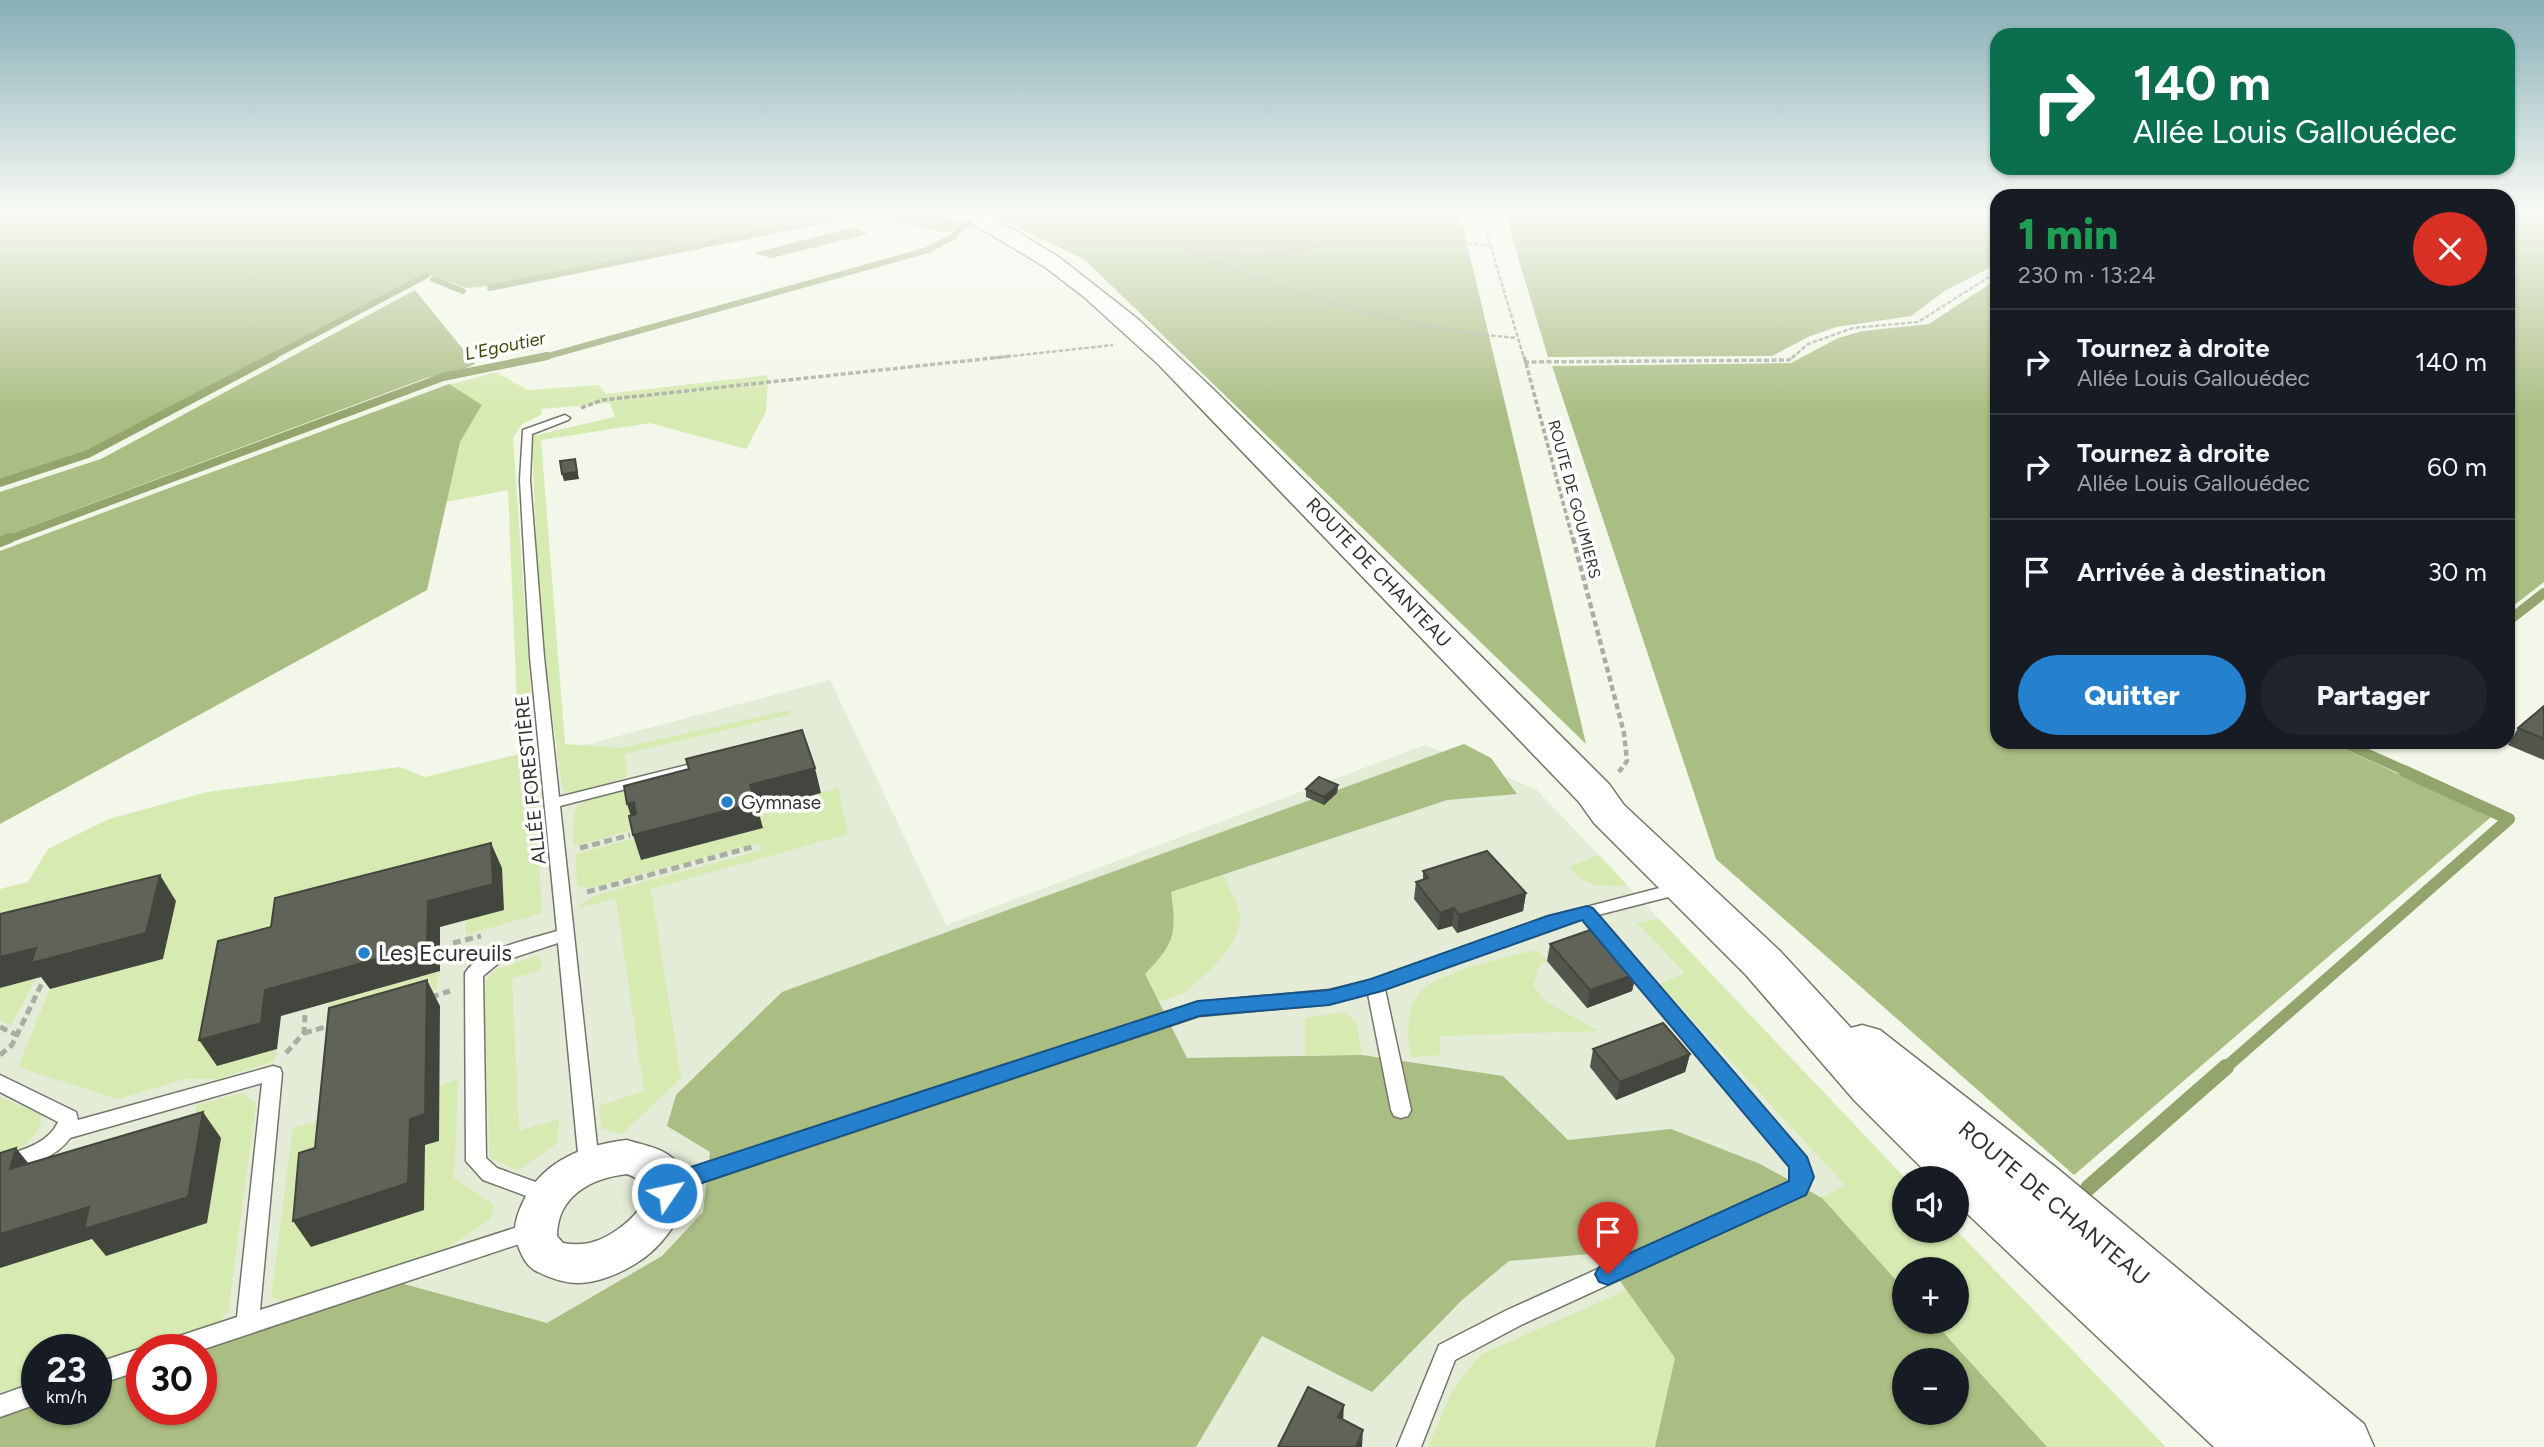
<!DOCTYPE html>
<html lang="fr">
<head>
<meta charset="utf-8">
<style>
  body { margin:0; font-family:Figtree,sans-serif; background:#20242c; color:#f1f3f6; height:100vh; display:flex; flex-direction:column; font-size:26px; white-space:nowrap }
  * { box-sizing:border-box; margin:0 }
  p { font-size:23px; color:#9ea1a6 }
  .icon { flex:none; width:38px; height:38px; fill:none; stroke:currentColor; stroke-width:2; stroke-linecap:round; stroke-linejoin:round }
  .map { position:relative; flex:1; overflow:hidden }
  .side { position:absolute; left:1990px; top:189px; width:525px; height:560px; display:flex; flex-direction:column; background:#171b24; border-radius:21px; box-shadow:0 2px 5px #0004 }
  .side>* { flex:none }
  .hud { position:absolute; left:1990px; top:28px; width:525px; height:147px; border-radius:21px; box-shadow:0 2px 5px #0004; background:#0b6e4f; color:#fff; overflow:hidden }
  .fabs { position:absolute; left:1892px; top:1166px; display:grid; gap:14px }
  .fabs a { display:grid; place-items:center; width:77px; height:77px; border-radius:50%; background:#171b24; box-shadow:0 2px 5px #0004; font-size:35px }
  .speed { position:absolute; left:21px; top:1334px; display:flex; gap:14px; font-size:35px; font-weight:700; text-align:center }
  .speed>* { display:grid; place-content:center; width:91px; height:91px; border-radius:50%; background:#171b24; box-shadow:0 2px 5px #0004; line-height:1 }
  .speed small { font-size:18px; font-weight:400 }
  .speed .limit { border:10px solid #d22; background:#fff; color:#111 }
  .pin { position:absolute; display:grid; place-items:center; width:60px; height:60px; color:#fff; margin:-72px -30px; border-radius:50% 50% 50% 0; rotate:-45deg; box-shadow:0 0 7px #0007 }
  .pin .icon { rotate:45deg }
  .me { position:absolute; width:77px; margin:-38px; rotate:56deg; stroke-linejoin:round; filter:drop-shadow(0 0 5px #0008) }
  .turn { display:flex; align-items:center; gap:24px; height:147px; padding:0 28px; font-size:32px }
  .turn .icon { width:91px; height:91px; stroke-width:2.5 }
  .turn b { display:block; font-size:49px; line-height:60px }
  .round { display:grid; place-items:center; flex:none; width:74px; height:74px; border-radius:37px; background:#20242c }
  .headline { display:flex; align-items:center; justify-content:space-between; height:119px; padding:0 28px }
  h1 { font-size:42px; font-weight:800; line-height:52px; color:#1e9e55 }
  .action { display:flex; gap:14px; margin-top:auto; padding:14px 28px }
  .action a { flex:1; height:80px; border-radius:42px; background:#2580cd; color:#fff; font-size:28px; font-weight:800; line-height:80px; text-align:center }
  .action a+a { background:#20242c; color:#f1f3f6 }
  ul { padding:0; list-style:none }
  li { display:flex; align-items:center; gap:21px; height:105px; padding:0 28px; border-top:2px solid #363941 }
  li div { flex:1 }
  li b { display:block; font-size:26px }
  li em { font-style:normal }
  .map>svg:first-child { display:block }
  .built { fill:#e4ebd6; fill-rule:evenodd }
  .green { fill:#d7eab1 }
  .forest { fill:#aabd83; fill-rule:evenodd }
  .water { fill:#93a56c }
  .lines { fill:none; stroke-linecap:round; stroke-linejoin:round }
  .stream-far4 { stroke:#93a56c; stroke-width:6 }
  .stream-far3 { stroke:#93a56c; stroke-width:8 }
  .stream-far2 { stroke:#93a56c; stroke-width:10 }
  .stream-far1 { stroke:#93a56c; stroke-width:12 }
  .stream { stroke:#93a56c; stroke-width:16 }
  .service-casing { stroke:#72776a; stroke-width:3 }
  .minor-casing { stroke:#72776a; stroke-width:3 }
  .secondary-casing { stroke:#72776a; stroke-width:3 }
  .path-far3 { stroke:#aaada3; stroke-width:2.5; stroke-dasharray:4.5 2; stroke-linecap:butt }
  .path-far2 { stroke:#aaada3; stroke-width:3.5; stroke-dasharray:5 2.5; stroke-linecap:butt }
  .path-far1 { stroke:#aaada3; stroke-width:4.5; stroke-dasharray:6 3.5; stroke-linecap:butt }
  .path { stroke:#aaada3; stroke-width:5; stroke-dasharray:8 4.5; stroke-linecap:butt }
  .service { fill:#fff; fill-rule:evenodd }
  .minor { fill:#fff; fill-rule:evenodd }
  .secondary { fill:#fff; fill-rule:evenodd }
  .wall { fill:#53564c }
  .shaded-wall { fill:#43463e }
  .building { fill:#606458; stroke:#43463e; stroke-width:2 }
  .route { fill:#2580cd; stroke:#185385; stroke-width:2 }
  .poi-dot { fill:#2580cd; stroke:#fff; stroke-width:2.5 }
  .labels { text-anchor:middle; stroke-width:7; stroke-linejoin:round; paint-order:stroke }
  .far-street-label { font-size:16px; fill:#31322d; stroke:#fff }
  .far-water-label { font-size:18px; font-style:italic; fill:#3c4b0a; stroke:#fff }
  .street-label { font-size:19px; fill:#31322d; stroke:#fff }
  .poi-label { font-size:19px; fill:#31322d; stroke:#fff; text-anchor:start }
  .near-poi-label { font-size:23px; fill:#31322d; stroke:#fff; text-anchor:start }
  .near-street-label { font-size:23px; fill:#31322d; stroke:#fff }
</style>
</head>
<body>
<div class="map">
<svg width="2544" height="1447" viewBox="0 0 2544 1447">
  <rect width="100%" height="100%" fill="#f2f7e9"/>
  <path class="built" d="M830 680 946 925 1425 745 1536 789 1905 1178 1904 1230H1955L2162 1447H0V900ZM1904 1269H1956V1321H1904ZM37 1349H96V1409H37ZM142 1349H201V1409H142ZM1904 1360H1956V1412H1904Z"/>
  <g class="green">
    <path d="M496 372 528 390 599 385 606 394 768 375 766 412 746 449 650 423 541 440 565 744 621 748 789 710 791 714 625 754 627 777 572 794 563 790C544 674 535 554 532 436L615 417 610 403 541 409 542 414 522 424 513 438 535 751 541 913 466 935V920L504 910 501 868 290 924 217 1066 277 1049 274 1061 218 1079H185L117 1099 18 1067 50 989 163 959 0 945V889L28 882 48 849 109 819 207 792 400 767 425 777 519 754 508 490 446 502 460 442 482 405 445 386Z"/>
    <path d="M838 788 848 834 651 889 681 1078 622 1134 601 1128 599 1106 644 1091 616 898 576 909 593 896 762 850 759 843 589 888 577 886 576 854 637 838 642 860 762 828 757 810Z"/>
    <path d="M629 790 635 829 574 846C570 793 582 801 629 790Z"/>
    <path d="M1599 855 1627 885C1597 887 1590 888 1568 867Z"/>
    <path d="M1223 875C1228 887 1241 908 1240 921 1237 950 1204 975 1184 993L736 1143 1145 974C1176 943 1177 934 1170 892Z"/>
    <path d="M1659 919 1905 1178 1904 1230H1956L2166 1447H2047L1933 1321H1956V1269H1904V1289L1822 1198 1845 1185 1660 984 1685 973 1637 923Z"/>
    <path d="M1536 950 1547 961 1540 964 1533 986 1546 1002 1599 1031 1440 1036V1055L1411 1057C1408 1035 1404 1012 1419 994 1438 971 1507 958 1536 950Z"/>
    <path d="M539 955 542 970 512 978 519 1131 559 1119 557 1143 517 1171 490 1157 483 985 495 970Z"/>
    <path d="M440 971 436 990 325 1021 329 1003Z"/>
    <path d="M36 978 11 1026 0 1020V988Z"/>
    <path d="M1344 1012 1356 1022 1362 1055H1305V1018Z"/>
    <path d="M458 1079 454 1178 494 1205 490 1219 451 1246 285 1304 271 1297 293 1128 337 1115 311 1247 423 1210 425 1145 439 1140V1086Z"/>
    <path d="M242 1093 256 1104 228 1312 212 1327 96 1366V1349H37V1386L0 1398V1268L110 1233 188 1148 197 1105Z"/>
    <path d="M0 1097 42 1115C41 1137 18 1150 0 1160Z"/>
    <path d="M1627 1290 1675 1358 1655 1447H1428L1452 1391 1480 1355Z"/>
  </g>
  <g class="forest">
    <path d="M0 214H846L518 283 467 288 425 273 86 453 0 481Z"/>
    <path d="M856 214H939L958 222 950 233Z"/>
    <path d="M1031 214H1460L1586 744 1085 260 1001 219Z"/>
    <path d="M1505 214H1997V264L1946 290 1911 316 1836 327 1808 337 1772 356 1548 357Z"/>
    <path d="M2508 214H2544V582L2508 610Z"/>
    <path d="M1997 279V742H2336L2334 744 2491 817 2074 1175 1716 859 1552 366 1791 363 1838 338 1863 331 1929 324Z"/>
    <path d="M415 290 475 364 462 370 426 378 0 538V492L101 459Z"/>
    <path d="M449 384 482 405 460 442 427 590 0 824V551Z"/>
    <path d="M1464 744 1491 758 1517 794 1447 800 1171 892C1177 934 1175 943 1145 974L1187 1058 1362 1055 1503 1076 1568 1140 1671 1129 1760 1164 1822 1198 1904 1289V1321H1933L2047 1447H1655L1675 1358 1600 1253 1509 1261 1462 1300 1372 1392 1262 1336 1196 1447H0V1414L37 1402V1409H96V1382L142 1366V1409H201V1349L393 1281 547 1323 662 1256 703 1212 710 1152 667 1126 676 1095 782 992ZM1904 1360H1956V1412H1904Z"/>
  </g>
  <path class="water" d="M854 227 868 234 771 258 754 253Z"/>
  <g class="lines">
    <g class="stream-far4">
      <path d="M433 279 463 291"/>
      <path d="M490 288 846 216"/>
      <path d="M270 358 427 275"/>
      <path d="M541 358 928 250 954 236 963 225 1022 214"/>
    </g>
    <g class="stream-far3">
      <path d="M0 483 88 454 274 356"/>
      <path d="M6 540 443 377 547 356"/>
    </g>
    <g class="stream-far2">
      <path d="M0 542 10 538"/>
      <path d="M2508 621 2544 593"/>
      <path d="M2352 742 2348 745 2408 772"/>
    </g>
    <path class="stream-far1" d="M2224 1069 2509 819 2404 771"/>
    <path class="stream" d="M2088 1188 2226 1067"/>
    <defs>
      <g id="service">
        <path d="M565 415 570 418 568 420 532 434 530 480 544 657 559 797 707 760 714 764 712 767 560 806 599 1164 596 1170 589 1172 582 1170 579 1164 558 943 500 962 483 976 486 1158 497 1168 555 1189 558 1195 555 1201 548 1204 483 1180 466 1161 465 973C480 949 531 939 557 931L530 657 520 480 523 430Z"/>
        <path d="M1682 882 1688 884 1690 888 1688 892 1598 915 1806 1158C1813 1172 1812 1181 1805 1194L1521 1325 1455 1360 1421 1447H1397L1439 1345 1505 1311 1790 1182 1792 1177 1790 1167 1583 919 1558 926 1385 989 1411 1110 1408 1116 1401 1118 1394 1116 1391 1110 1368 994 1329 1004 1199 1016 667 1194 660 1191 657 1185 660 1179 667 1176 1198 1002 1329 990 1372 980 1548 917Z"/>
        <path d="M273 1066 280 1068 282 1073 260 1310 533 1222 540 1225 543 1231 540 1237 201 1350 161 1349 164 1341 237 1317 262 1083 70 1138C55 1160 24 1166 0 1173V1157C22 1150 48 1144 58 1122L0 1092V1075L76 1112 78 1120Z"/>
        <path d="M142 1348 145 1349H142V1370L96 1385V1363Z"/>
        <path d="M37 1382V1404L0 1417V1395Z"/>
      </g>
      <path id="minor" d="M627 1140C639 1144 657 1147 667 1154 712 1183 669 1243 638 1262 621 1273 598 1283 578 1283 564 1283 550 1278 538 1272 526 1267 521 1254 517 1243 512 1229 517 1215 523 1202 542 1161 584 1145 627 1140ZM627 1174C673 1190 621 1233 596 1241 585 1245 574 1245 563 1243L557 1236C557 1196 591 1178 627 1174Z"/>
      <path id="secondary" d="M957 214H982L1018 232 1060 258 1139 320 1212 388 1609 784 1624 805 1780 951 1851 1028 1862 1025 1880 1030 2058 1169 2364 1424 2374 1447H2214L1956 1203V1178H1932L1854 1100 1746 975 1594 823 1579 802 1158 364 1084 297 1045 267Z"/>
    </defs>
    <use href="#service" class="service-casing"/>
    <use href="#minor" class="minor-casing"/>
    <use href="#secondary" class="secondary-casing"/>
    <g class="path-far3">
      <path d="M1481 214 1524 358"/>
      <path d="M1185 225 1181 244C1212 263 1246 275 1280 286 1358 313 1435 331 1517 338"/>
      <path d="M1196 253 1260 256 1338 243 1446 241 1491 246"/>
      <path d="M994 358 1113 345"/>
      <path d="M1792 358 1808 344 1853 328 1918 322 1997 272"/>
    </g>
    <g class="path-far2">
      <path d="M1524 356 1573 540"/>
      <path d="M1524 362 1789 360 1794 356"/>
      <path d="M581 408 602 400 1011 356"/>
    </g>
    <path class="path-far1" d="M1573 538 1624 733 1627 761 1619 772"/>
    <g class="path">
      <path d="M580 848 630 835"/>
      <path d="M587 892 752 847"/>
      <path d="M453 943 481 936"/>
      <path d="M431 997 450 991"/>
      <path d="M0 1027 17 1035"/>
      <path d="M304 1033 332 1025"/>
      <path d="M286 1053 304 1033 305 1015"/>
      <path d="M0 1055 12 1045 42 983"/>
    </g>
    <use href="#service" class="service"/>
    <use href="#minor" class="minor"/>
    <use href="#secondary" class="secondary"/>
  </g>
  <g class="wall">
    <path d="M2544 706V760L2508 745 2518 728Z"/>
    <path d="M1338 785 1337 793 1324 805 1306 797V789Z"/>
    <path d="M1423 871 1526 893 1523 911 1457 933 1452 926 1438 930 1414 899 1416 882 1423 880Z"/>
    <path d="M1550 944 1636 974 1632 991 1587 1008 1547 961Z"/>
    <path d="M1593 1049 1690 1054 1685 1072 1616 1100 1590 1067Z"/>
  </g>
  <g class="shaded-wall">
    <path d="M575 459 579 479 564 481 562 474Z"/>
    <path d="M815 768 821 793 758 810 763 828 641 860 633 835 635 829 627 804 750 785Z"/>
    <path d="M1338 785 1337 793 1324 805V797Z"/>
    <path d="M491 843 502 868 504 910 440 927V971L281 1016 277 1049 217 1066 199 1040 265 990 428 901Z"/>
    <path d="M160 875 176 901 163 959 50 989 41 977 0 988V957L36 948Z"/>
    <path d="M1526 893 1523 911 1457 933 1459 915Z"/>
    <path d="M1454 908 1452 926 1438 930 1440 913Z"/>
    <path d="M1636 974 1632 991 1587 1008 1590 990Z"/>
    <path d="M427 980 440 1006 439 1141 425 1145 424 1210 311 1247 293 1221Z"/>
    <path d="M1690 1054 1685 1072 1616 1100 1620 1082Z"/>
    <path d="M203 1112 221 1138 207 1223 106 1256 92 1239 0 1268V1234L89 1207Z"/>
    <path d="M16 1148 38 1175 10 1169Z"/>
    <path d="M1344 1405 1343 1422 1338 1417Z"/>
    <path d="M1363 1430 1362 1447H1356Z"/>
  </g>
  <g class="building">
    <path d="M575 459 577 472 562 474 560 461Z"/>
    <path d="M2544 706V739L2518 728Z"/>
    <path d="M802 730 815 768 750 785 756 803 633 835 629 816 636 814 634 802 627 804 624 786 689 769 686 759Z"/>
    <path d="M1319 777 1338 785 1324 797 1306 789Z"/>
    <path d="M491 843 493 884 428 901 427 945 265 990 261 1023 199 1040 218 941 271 927 275 898Z"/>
    <path d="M1487 851 1526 893 1459 915 1454 908 1440 913 1416 882 1428 878 1423 871Z"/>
    <path d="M160 875 146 933 31 963 36 948 0 957V914Z"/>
    <path d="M1596 928 1636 974 1590 990 1550 944Z"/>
    <path d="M427 980 425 1114 410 1119 408 1183 293 1221 299 1153 315 1148 329 1008Z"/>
    <path d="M1663 1023 1690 1054 1620 1082 1593 1049Z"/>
    <path d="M203 1112 188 1197 84 1229 89 1207 0 1234V1153L16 1148 10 1169Z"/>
    <path d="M1308 1387 1344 1405 1338 1417 1363 1430 1356 1447H1278Z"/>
  </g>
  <linearGradient id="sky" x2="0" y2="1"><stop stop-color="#86aeb6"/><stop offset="0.51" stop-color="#f9fbf5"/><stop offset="1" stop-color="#f9fbf5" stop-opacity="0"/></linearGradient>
  <rect width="2544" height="417" fill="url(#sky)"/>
  <path class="route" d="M1587 906 1593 908 1807 1157 1814 1177 1806 1195 1608 1285 1599 1282 1595 1274 1599 1267 1789 1181V1167L1582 920 1382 991 1329 1005 1199 1016 678 1191 675 1200 667 1203 659 1200C655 1191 653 1186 657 1178L1198 1001 1329 990 1371 979 1547 916Z"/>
  <g class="poi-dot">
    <circle cx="727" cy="802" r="7"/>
    <circle cx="364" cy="953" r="7"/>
  </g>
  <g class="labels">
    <g class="far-street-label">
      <text transform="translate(1575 499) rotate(75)" y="6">ROUTE DE GOUMIERS</text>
    </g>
    <g class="far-water-label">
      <text transform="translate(505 346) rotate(-12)" y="6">L'Egoutier</text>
    </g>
    <g class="street-label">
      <text transform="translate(1379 572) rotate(46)" y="7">ROUTE DE CHANTEAU</text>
      <text transform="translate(530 780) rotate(-96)" y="7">ALLÉE FORESTIÈRE</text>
    </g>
    <g class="poi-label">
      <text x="741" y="809">Gymnase</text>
    </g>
    <g class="near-poi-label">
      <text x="378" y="961">Les Ecureuils</text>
    </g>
    <g class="near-street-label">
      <text transform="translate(2054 1203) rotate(40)" y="8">ROUTE DE CHANTEAU</text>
    </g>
  </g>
</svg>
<div class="fabs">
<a><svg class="icon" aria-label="sound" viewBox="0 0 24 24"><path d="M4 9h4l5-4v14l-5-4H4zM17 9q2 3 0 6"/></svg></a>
<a>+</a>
<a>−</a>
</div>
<div class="speed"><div>23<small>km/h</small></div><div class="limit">30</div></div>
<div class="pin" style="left:1608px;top:1274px;background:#d93025"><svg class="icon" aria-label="arrive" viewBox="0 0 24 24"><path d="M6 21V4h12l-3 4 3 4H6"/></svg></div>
<svg class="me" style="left:667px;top:1193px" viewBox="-20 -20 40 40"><circle r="17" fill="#2580cd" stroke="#fff" stroke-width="3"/><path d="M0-11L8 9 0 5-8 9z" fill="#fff"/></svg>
<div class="hud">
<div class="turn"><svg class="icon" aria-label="right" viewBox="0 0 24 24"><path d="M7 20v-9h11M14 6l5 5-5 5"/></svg><div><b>140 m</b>Allée Louis Gallouédec</div></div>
</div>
<section class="side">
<div class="headline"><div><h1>1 min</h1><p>230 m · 13:24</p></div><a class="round" style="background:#d93025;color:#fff"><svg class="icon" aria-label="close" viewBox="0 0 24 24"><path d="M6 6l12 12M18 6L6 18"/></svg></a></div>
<ul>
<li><svg class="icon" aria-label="right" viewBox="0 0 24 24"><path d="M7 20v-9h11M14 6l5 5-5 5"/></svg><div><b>Tournez à droite</b><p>Allée Louis Gallouédec</p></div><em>140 m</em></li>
<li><svg class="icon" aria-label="right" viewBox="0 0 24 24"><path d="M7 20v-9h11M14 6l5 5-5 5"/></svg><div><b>Tournez à droite</b><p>Allée Louis Gallouédec</p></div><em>60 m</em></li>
<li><svg class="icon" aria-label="arrive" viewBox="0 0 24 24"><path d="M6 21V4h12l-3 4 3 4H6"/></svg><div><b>Arrivée à destination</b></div><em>30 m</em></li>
</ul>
<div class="action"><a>Quitter</a><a>Partager</a></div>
</section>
</div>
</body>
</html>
